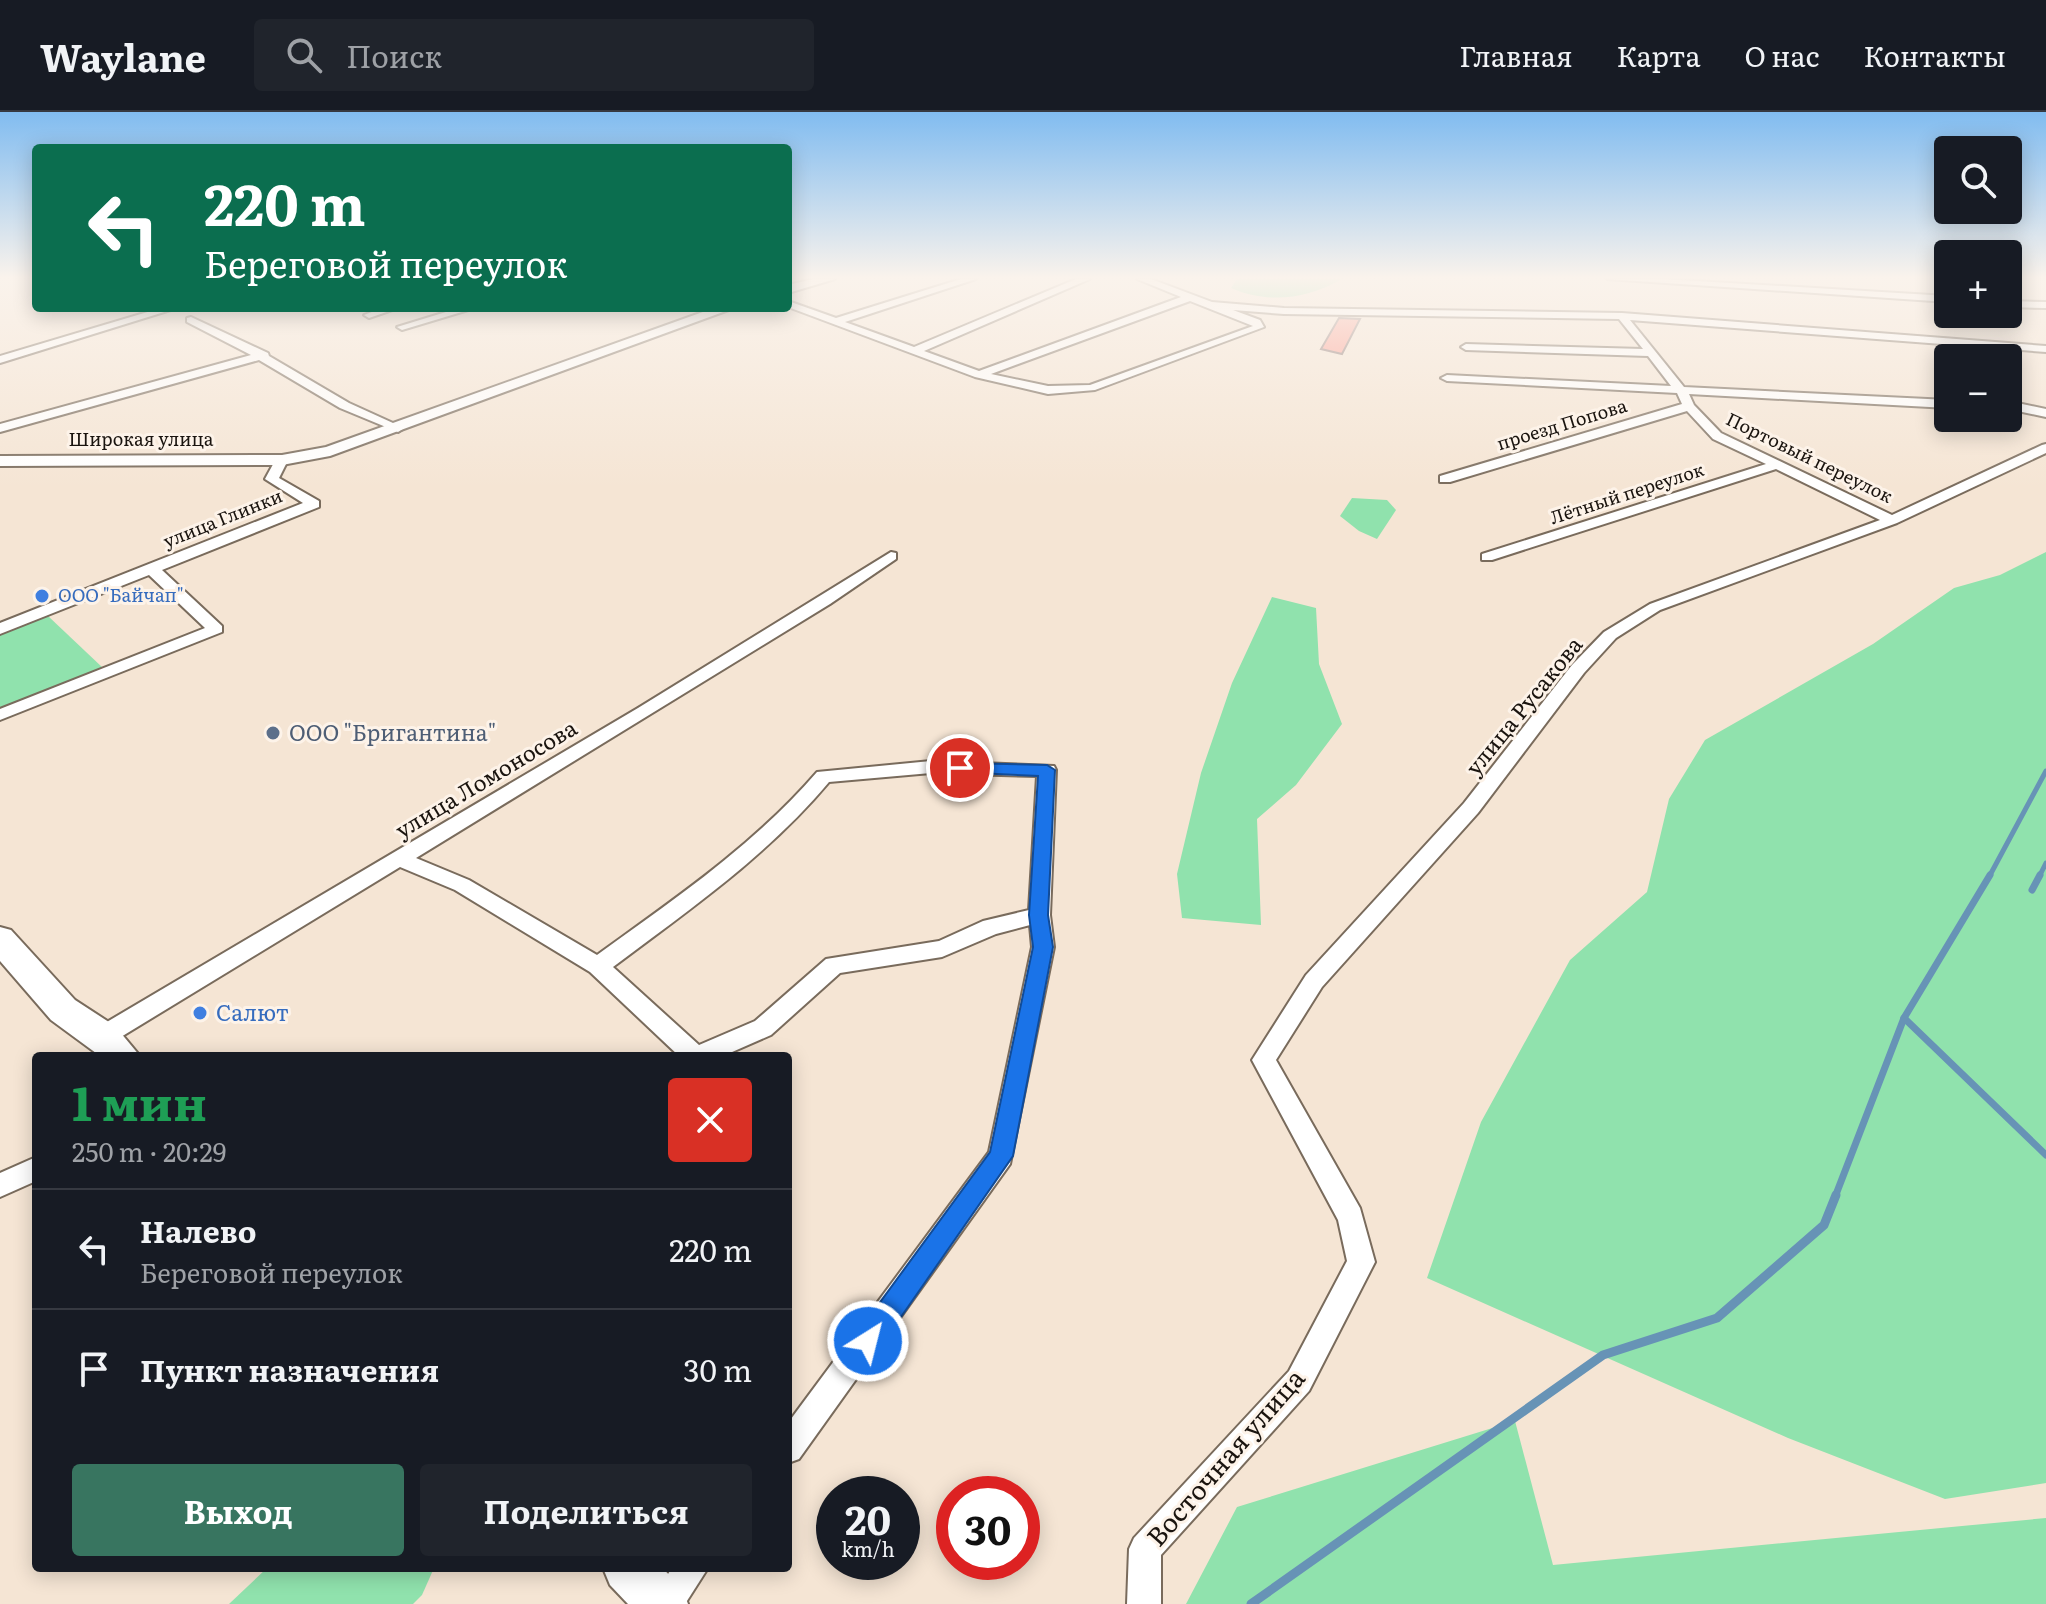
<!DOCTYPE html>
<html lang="ru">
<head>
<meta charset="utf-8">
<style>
  body { margin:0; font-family:Literata,serif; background:#20242c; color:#f1f3f6; height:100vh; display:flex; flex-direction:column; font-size:30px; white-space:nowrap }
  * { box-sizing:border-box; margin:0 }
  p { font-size:26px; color:#9ea1a6 }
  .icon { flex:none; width:44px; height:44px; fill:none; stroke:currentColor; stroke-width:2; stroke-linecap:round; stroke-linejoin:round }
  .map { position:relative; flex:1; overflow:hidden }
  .side { position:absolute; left:32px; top:940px; width:760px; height:520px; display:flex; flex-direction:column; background:#171b24; border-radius:8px; box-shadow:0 4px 20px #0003 }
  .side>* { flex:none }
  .top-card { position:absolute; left:32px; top:32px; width:760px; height:168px; border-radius:8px; box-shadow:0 4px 20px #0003; background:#0b6e4f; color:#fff; overflow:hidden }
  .fabs { position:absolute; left:1934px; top:24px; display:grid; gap:16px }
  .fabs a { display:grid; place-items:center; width:88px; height:88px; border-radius:8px; background:#171b24; box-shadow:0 4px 20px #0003; font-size:40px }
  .speed { position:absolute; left:816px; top:1364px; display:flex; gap:16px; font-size:40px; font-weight:700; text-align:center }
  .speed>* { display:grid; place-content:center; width:104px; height:104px; border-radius:50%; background:#171b24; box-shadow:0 4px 20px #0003; line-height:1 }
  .speed small { font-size:20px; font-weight:400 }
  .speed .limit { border:12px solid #d22; background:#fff; color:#111 }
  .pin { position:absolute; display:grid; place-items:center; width:68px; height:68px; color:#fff; margin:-34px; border:4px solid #fff; border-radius:50%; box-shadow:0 2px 8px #0007 }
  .me { position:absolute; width:88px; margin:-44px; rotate:36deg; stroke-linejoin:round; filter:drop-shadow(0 0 6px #0008) }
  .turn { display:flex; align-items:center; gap:28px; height:168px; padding:0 40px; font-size:36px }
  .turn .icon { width:104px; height:104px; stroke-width:2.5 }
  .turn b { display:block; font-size:56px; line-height:68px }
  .round { display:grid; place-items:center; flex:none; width:84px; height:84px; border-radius:8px; background:#20242c }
  .head { display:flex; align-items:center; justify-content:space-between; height:136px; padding:0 40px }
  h1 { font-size:48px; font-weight:700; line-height:60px; color:#1e9e55 }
  .action { display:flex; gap:16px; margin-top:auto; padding:16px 40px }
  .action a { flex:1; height:92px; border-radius:8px; background:#387560; color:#fff; font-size:32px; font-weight:700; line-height:92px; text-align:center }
  .action a+a { background:#20242c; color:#f1f3f6 }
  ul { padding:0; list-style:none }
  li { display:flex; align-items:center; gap:24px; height:120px; padding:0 40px; border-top:2px solid #363941 }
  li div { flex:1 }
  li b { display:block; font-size:30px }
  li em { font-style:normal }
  header { display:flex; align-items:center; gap:48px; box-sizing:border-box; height:112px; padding:0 40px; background:#171b24; border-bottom:2px solid #363941 }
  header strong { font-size:38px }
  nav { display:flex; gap:44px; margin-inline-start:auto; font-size:28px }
  .search { width:560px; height:72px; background:#20242c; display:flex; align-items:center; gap:20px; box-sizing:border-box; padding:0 28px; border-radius:8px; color:#9ea1a6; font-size:30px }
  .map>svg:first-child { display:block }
  .green { fill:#90e2ad }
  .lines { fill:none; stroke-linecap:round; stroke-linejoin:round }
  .stream-far2 { stroke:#6793b6; stroke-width:5 }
  .stream-far1 { stroke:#6793b6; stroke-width:7 }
  .stream { stroke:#6793b6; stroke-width:9 }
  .building { fill:#fc978b; stroke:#897370; stroke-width:2 }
  .minor-casing { stroke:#796b5c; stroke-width:4 }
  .tertiary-casing { stroke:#796b5c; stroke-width:4 }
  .secondary-casing { stroke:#796b5c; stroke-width:4 }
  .minor { fill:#fff; fill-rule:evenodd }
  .tertiary { fill:#fff; fill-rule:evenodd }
  .secondary { fill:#fff; fill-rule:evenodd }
  .route { fill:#1a73e8; stroke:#114b97; stroke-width:2 }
  .shop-dot { fill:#3f7fe0; stroke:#fdf3e9; stroke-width:3 }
  .service-dot { fill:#5c6f8a; stroke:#fdf3e9; stroke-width:3 }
  .labels { text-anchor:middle; stroke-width:6; stroke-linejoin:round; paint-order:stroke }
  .far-street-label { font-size:18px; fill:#1a140f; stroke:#fdf3e9 }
  .far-shop-label { font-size:18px; fill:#366cbe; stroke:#fdf3e9; text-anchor:start }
  .street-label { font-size:22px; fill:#1a140f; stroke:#fdf3e9 }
  .service-label { font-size:22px; fill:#4e5e75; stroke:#fdf3e9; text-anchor:start }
  .shop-label { font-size:22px; fill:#366cbe; stroke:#fdf3e9; text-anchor:start }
  .near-street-label { font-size:26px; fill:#1a140f; stroke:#fdf3e9 }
</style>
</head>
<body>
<header>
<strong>Waylane</strong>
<div class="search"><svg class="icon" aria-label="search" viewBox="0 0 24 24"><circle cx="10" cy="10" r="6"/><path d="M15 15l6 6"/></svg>Поиск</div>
<nav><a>Главная</a><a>Карта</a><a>О нас</a><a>Контакты</a></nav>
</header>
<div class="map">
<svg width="2046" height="1492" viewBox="0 0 2046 1492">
  <rect width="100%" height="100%" fill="#f5e5d4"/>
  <g class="green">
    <path d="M1237 167H1339L1340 168C1306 187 1268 192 1231 176Z"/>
    <path d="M1352 386 1387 388 1396 398 1377 427 1359 419 1340 404Z"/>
    <path d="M2046 440V1371L1945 1387 1788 1326 1427 1166 1481 1010 1570 848 1647 780 1669 687 1705 628 1873 532 1954 476 2000 463Z"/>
    <path d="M1272 485 1316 496 1319 552 1342 612 1296 673 1257 707 1261 813 1182 806 1177 762 1201 661 1232 571Z"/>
    <path d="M48 504 103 556 0 597V523Z"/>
    <path d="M1515 1309 1553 1453 2046 1406V1492H1186L1237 1395Z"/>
    <path d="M267 1456H434L422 1483 413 1492H229Z"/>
  </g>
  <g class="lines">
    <g class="stream-far2">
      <path d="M1989 765 2046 659"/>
      <path d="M2039 765 2046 751"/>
    </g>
    <g class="stream-far1">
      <path d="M2032 778 2040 763"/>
      <path d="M1904 906 2046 1043"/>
      <path d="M1835 1085 1904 906 1990 763"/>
    </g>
    <path class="stream" d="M1251 1492 1603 1243 1717 1206 1824 1113 1836 1083"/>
  </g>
  <path class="building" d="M1339 206 1360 207 1342 242 1321 237Z"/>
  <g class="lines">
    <defs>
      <g id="minor">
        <path d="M961 167H976L845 210 914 235 1076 167H1090L924 239 979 259 1181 185 1137 167H1151L1212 190 1284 196 1622 201 2046 234V240L1630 208 1684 275 1948 288V296L1689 282 1694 293 1721 321 1892 403 2042 333 2046 332V341L1897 411 1660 498 1616 526 1584 561 1478 701 1322 875 1276 948 1360 1096 1375 1150 1309 1279 1161 1443V1492H1127L1129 1437 1134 1426 1289 1259 1347 1149 1338 1108 1252 948 1306 863 1464 691 1572 553 1604 520 1650 492 1880 408 1776 357 1492 448H1482V442L1766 352 1713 327 1687 299 1450 370H1440V364L1682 292 1677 281 1447 269 1441 266 1447 263 1671 274 1648 244 1466 238 1461 235 1466 232 1643 237 1619 207 1284 202 1233 198 1260 208 1264 215 1095 278 1048 282 975 265 788 195V189L836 206ZM1190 189 1253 214 1090 273 1048 274 991 262Z"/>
        <path d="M1607 167H1663L1948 184V190Z"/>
        <path d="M2008 189 2046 190V196L2008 195Z"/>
        <path d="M161 196H177L0 251V244Z"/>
        <path d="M382 196H398L369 206 364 203Z"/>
        <path d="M459 196H475L402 218 397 215Z"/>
        <path d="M191 205 268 241 269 244 349 291 404 316 398 320 340 296 259 248 0 320V312L251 243 187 210V206Z"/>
        <path d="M2008 289 2046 297V305L2008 297Z"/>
        <path d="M277 345 288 348 279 366 319 389V395L162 458 222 514V520L0 608V597L205 516 149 463 0 522V511L303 391 265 367Z"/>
        <path d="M891 440 896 441V447L830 492 416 746 469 768 597 843C676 786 754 733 817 660L931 649 1054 654 1056 658 1050 803 1054 835 1010 1052 799 1347 788 1351V1311L989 1040 1032 835 1030 813 996 822 942 845 840 861 771 923 723 944H679L590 860 455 778 400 755 111 931 103 933 95 931 91 924 95 917 638 596ZM931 661 1037 664 1029 798 983 809 939 829 826 847 755 909 699 933 613 855C690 797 767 744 829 670Z"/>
        <path d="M36 1045V1069L0 1085V1061Z"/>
        <path d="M672 1456H708L685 1492H648Z"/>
      </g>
      <g id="tertiary">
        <path d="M813 167H835L788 181V173Z"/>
        <path d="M714 196H734L330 344 282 353 0 354V344L282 343 326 335Z"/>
      </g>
      <g id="secondary">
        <path d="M0 815 11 818 75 888 115 914 140 944H100L51 908 0 849Z"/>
        <path d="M603 1456H662L681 1474 688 1492H628L610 1473Z"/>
      </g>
    </defs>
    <use href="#minor" class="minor-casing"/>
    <use href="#tertiary" class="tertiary-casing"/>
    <use href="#secondary" class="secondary-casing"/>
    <use href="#minor" class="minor"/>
    <use href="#tertiary" class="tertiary"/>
    <use href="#secondary" class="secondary"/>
  </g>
  <linearGradient id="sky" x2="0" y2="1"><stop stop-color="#81bcf0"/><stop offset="0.44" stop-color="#faf3ec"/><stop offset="1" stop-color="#faf3ec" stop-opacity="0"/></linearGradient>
  <rect width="2046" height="376" fill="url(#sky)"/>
  <path class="route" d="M960 651 1047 653 1055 658 1048 803 1053 835 1013 1044 878 1238 868 1242 859 1238 855 1229 859 1219 990 1040 1033 835 1029 803 1038 664 954 660V652Z"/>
  <g class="shop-dot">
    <circle cx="42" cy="484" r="8"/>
    <circle cx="200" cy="901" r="8"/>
  </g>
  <circle class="service-dot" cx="273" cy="621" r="8"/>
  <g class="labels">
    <g class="far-street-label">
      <text transform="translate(1562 313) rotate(-17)" y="6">проезд Попова</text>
      <text x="141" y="334">Широкая улица</text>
      <text transform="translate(1809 346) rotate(26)" y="6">Портовый переулок</text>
      <text transform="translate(1627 382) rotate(-18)" y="6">Лётный переулок</text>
      <text transform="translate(223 407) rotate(-22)" y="6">улица Глинки</text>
    </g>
    <g class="far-shop-label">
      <text x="58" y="490">ООО "Байчап"</text>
    </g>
    <g class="street-label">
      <text transform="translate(1524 594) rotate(-51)" y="8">улица Русакова</text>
      <text transform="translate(486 667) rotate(-31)" y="8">улица Ломоносова</text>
    </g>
    <g class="service-label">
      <text x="289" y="629">ООО "Бригантина"</text>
    </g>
    <g class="shop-label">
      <text x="216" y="909">Салют</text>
    </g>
    <g class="near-street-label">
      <text transform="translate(1226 1346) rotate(-49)" y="9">Восточная улица</text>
    </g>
  </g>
</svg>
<div class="fabs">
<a><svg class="icon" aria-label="search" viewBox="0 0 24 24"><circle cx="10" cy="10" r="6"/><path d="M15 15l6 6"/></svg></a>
<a>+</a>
<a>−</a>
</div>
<div class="speed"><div>20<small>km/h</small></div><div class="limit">30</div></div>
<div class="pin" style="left:960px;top:656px;background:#d93025"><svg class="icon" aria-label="arrive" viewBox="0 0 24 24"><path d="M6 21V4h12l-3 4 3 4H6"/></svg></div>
<svg class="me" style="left:868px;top:1229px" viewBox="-20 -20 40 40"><circle r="17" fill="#1a73e8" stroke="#fff" stroke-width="3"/><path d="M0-11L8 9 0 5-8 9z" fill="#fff"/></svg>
<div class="top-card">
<div class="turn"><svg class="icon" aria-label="left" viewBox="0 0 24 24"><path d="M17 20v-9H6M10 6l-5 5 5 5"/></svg><div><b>220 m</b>Береговой переулок</div></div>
</div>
<section class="side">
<div class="head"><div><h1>1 мин</h1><p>250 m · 20:29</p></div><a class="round" style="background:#d93025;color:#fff"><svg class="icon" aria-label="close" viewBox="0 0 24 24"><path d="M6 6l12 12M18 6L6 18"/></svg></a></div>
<ul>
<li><svg class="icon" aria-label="left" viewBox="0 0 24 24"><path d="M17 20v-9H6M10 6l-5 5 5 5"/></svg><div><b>Налево</b><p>Береговой переулок</p></div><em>220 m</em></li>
<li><svg class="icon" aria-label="arrive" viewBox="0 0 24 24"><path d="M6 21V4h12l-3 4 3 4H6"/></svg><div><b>Пункт назначения</b></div><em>30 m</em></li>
</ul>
<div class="action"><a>Выход</a><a>Поделиться</a></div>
</section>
</div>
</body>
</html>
